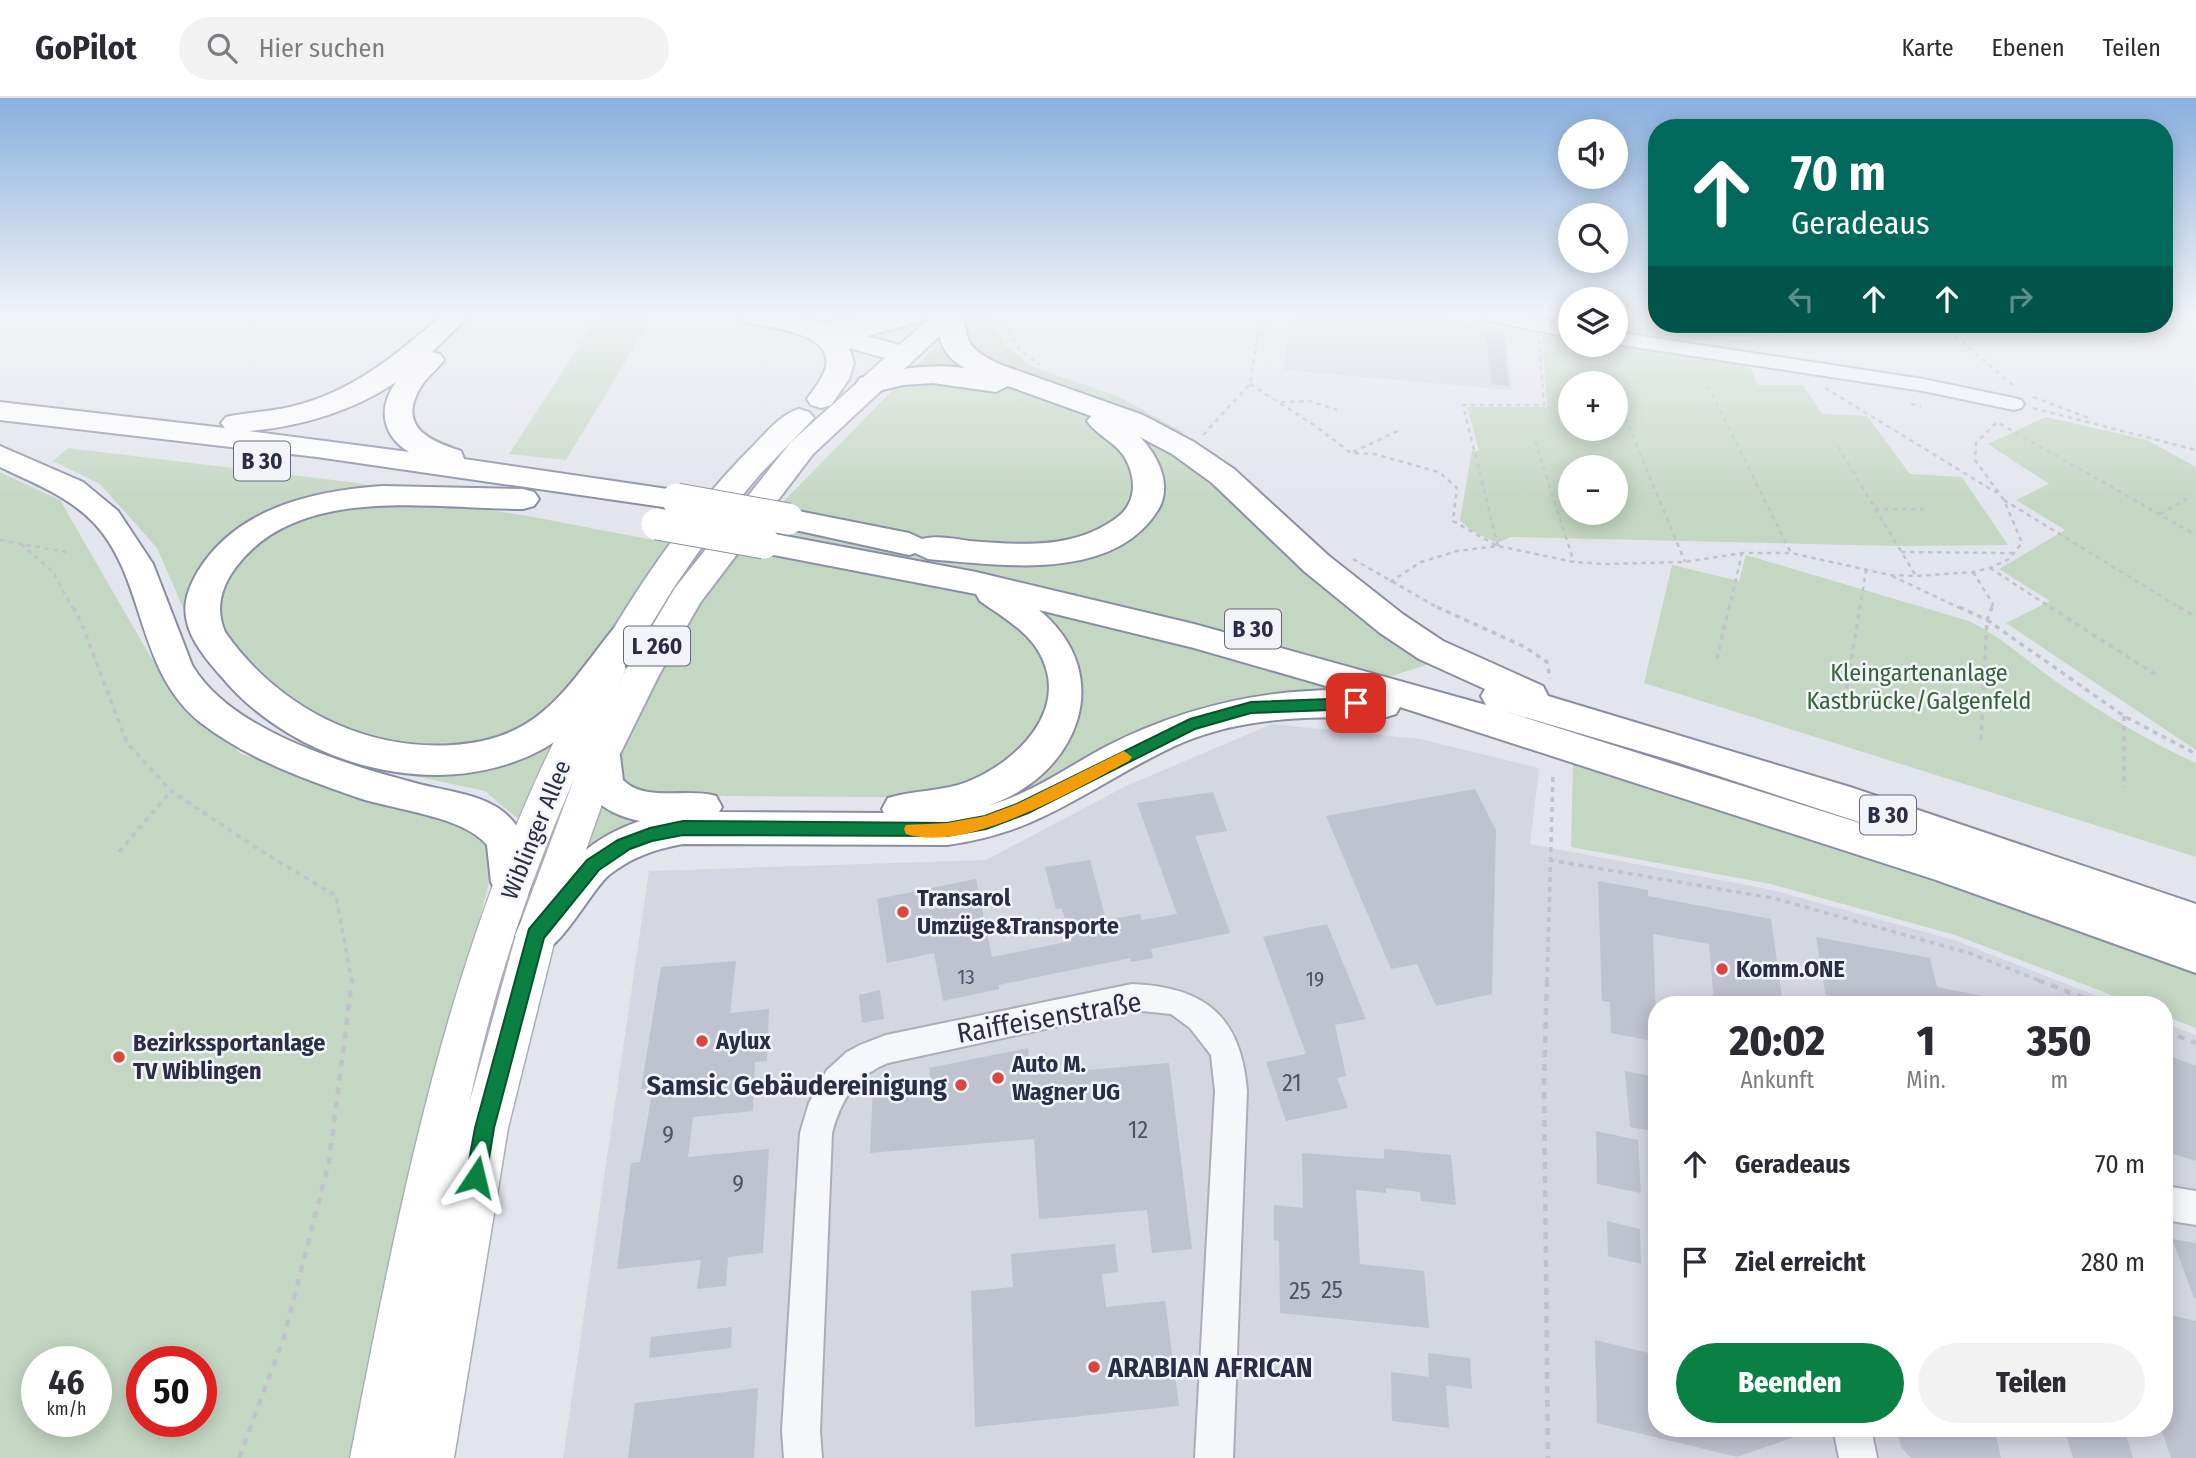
<!DOCTYPE html>
<html lang="de">
<head>
<meta charset="utf-8">
<style>
  body { margin:0; font-family:"Fira Sans Condensed",sans-serif; background:#f2f2f3; color:#2b2b33; height:100vh; display:flex; flex-direction:column; font-size:26px; white-space:nowrap }
  * { box-sizing:border-box; margin:0 }
  p { font-size:23px; color:#7c7c81 }
  .icon { flex:none; width:38px; height:38px; fill:none; stroke:currentColor; stroke-width:2; stroke-linecap:round; stroke-linejoin:round }
  .map { position:relative; flex:1; overflow:hidden }
  .side { position:absolute; left:1648px; top:898px; width:525px; height:441px; display:flex; flex-direction:column; background:#fff; border-radius:28px; box-shadow:0 4px 18px #0003 }
  .side>* { flex:none }
  .hud { position:absolute; left:1648px; top:21px; width:525px; height:214px; border-radius:28px; box-shadow:0 4px 18px #0003; background:#00695c; color:#fff; overflow:hidden }
  .tools { position:absolute; left:1558px; top:21px; display:grid; gap:14px }
  .tools a { display:grid; place-items:center; width:70px; height:70px; border-radius:50%; background:#fff; box-shadow:0 4px 18px #0003; font-size:35px }
  .speed { position:absolute; left:21px; top:1248px; display:flex; gap:14px; font-size:35px; font-weight:700; text-align:center }
  .speed>* { display:grid; place-content:center; width:91px; height:91px; border-radius:50%; background:#fff; box-shadow:0 4px 18px #0003; line-height:1 }
  .speed small { font-size:18px; font-weight:400 }
  .speed .limit { border:10px solid #d22; background:#fff; color:#111 }
  .pin { position:absolute; display:grid; place-items:center; width:60px; height:60px; color:#fff; margin:-30px; border-radius:14px; box-shadow:0 4px 10px #0006 }
  .me { position:absolute; width:77px; margin:-38px; rotate:10deg; stroke-linejoin:round; filter:drop-shadow(0 0 5px #0008) }
  .turn { display:flex; align-items:center; gap:24px; height:147px; padding:0 28px; font-size:32px }
  .turn .icon { width:91px; height:91px; stroke-width:2.5 }
  .turn b { display:block; font-size:49px; line-height:60px }
  .lanes { display:flex; align-items:center; height:66px; padding:0 28px; background:#0003; justify-content:center; gap:35px; direction:ltr }
  .lanes .off { opacity:.35 }
  .eta { display:flex; justify-content:space-evenly; align-items:center; height:119px; text-align:center }
  .eta b { font-size:42px; font-weight:800; line-height:49px }
  .primary-button { display:flex; gap:14px; margin-top:auto; padding:14px 28px }
  .primary-button a { flex:1; height:80px; border-radius:42px; background:#0b8043; color:#fff; font-size:28px; font-weight:800; line-height:80px; text-align:center }
  .primary-button a+a { background:#f2f2f3; color:#2b2b33 }
  ul { padding:0; list-style:none }
  li { display:flex; align-items:center; gap:21px; height:98px; padding:0 28px }
  li div { flex:1 }
  li b { display:block; font-size:26px }
  li em { font-style:normal }
  header { display:flex; align-items:center; gap:42px; box-sizing:border-box; height:98px; padding:0 35px; background:#fff; border-bottom:2px solid #e1e1e2 }
  header strong { font-size:33px }
  nav { display:flex; gap:38px; margin-inline-start:auto; font-size:24px }
  .search { width:490px; height:63px; background:#f2f2f3; display:flex; align-items:center; gap:18px; box-sizing:border-box; padding:0 24px; border-radius:38px; color:#7c7c81; font-size:26px }
  .map>svg:first-child { display:block }
  .built { fill:#d4d7e1 }
  .green { fill:#c4d7c3; fill-rule:evenodd }
  .building { fill:#bfc2cf }
  .lines { fill:none; stroke-linecap:round; stroke-linejoin:round }
  .street-casing { stroke:#abaeba; stroke-width:4 }
  .secondary-casing { stroke:#abaeba; stroke-width:3 }
  .primary-casing { stroke:#a1a6b9; stroke-width:4 }
  .highway-casing { stroke:#898ea4; stroke-width:4 }
  .path-far2 { stroke:#c1c3cb; stroke-width:2.5; stroke-dasharray:4.5 4.5; stroke-linecap:butt }
  .path-far1 { stroke:#c1c3cb; stroke-width:3.5; stroke-dasharray:5 5; stroke-linecap:butt }
  .path { stroke:#c1c3cb; stroke-width:4.5; stroke-dasharray:7 7; stroke-linecap:butt }
  .street { fill:#f6f7fa; fill-rule:evenodd }
  .secondary { fill:#fff; fill-rule:evenodd }
  .primary { fill:#fff; fill-rule:evenodd }
  .highway { fill:#fff; fill-rule:evenodd }
  .highway-bridge-casing { stroke:#898ea4; stroke-width:33; stroke-linecap:butt }
  .highway-bridge { stroke:#fff; stroke-width:31 }
  .route { fill:#0b8043; stroke:#07532c; stroke-width:2 }
  .slow { fill:#f59e0b }
  .poi-dot { fill:#da473f; stroke:#f3f4f9; stroke-width:2.5 }
  .labels { text-anchor:middle; stroke-width:5; stroke-linejoin:round; paint-order:stroke }
  .number-label { font-size:21px; fill:#4e5368 }
  .shield { fill:#f3f4f9; stroke:#66697c; stroke-width:2 }
  .shield-label { font-size:23px; font-weight:bold; fill:#292e46 }
  .park-label { font-size:24px; fill:#356336; stroke:#f3f4f9 }
  .street-label { font-size:24px; fill:#292e46; stroke:#f3f4f9 }
  .poi-label { font-size:24px; font-weight:bold; fill:#292e46; stroke:#f3f4f9; text-anchor:start }
  .near-number-label { font-size:24px; fill:#4e5368 }
  .near-street-label { font-size:28px; fill:#292e46; stroke:#f3f4f9 }
  .near-poi-label { font-size:28px; font-weight:bold; fill:#292e46; stroke:#f3f4f9; text-anchor:end }
</style>
</head>
<body>
<header>
<strong>GoPilot</strong>
<div class="search"><svg class="icon" aria-label="search" viewBox="0 0 24 24"><circle cx="10" cy="10" r="6"/><path d="M15 15l6 6"/></svg>Hier suchen</div>
<nav><a>Karte</a><a>Ebenen</a><a>Teilen</a></nav>
</header>
<div class="map">
<svg width="2196" height="1360" viewBox="0 0 2196 1360">
  <rect width="100%" height="100%" fill="#e3e5ec"/>
  <g class="built">
    <path d="M1291 218H1437L1505 236 1512 292 1283 272Z"/>
    <path d="M1272 626 1420 641 1539 670 1530 746 1773 792 1954 842 2118 906H1657V1330H2165V925L2196 937V1360H563L649 773 986 762 1126 688Z"/>
  </g>
  <g class="green">
    <path d="M599 218H653L566 362 509 356Z"/>
    <path d="M965 218H990L1004 247 1033 269 1117 298 1183 334V360L1439 563 1344 593 1314 594 1206 607 1141 634 1020 700 714 698 585 750 524 726 485 693 401 675 274 628 204 558 157 450 100 386 53 363 68 350 358 385 403 399 528 418 731 457Z"/>
    <path d="M1615 218H1657V226H1876L1687 244 1615 232Z"/>
    <path d="M1542 237 1570 240V247L1615 246 1748 262 1757 287H1803L1822 316 1867 318 1910 376 1962 379 2008 447 1897 448 1511 439 1497 445 1470 432 1460 422 1472 353H1479L1467 309H1547ZM1570 285H1615V331H1570ZM1570 369H1615V415H1570Z"/>
    <path d="M2046 319 2147 342 2196 369V652L2006 525 2050 503 1999 471 2065 432 2016 402 2049 386 1988 346Z"/>
    <path d="M0 374 60 402 150 558 241 656 444 715 475 736 488 752 489 784 425 1033 357 1360H0ZM37 1264H96V1323H37ZM142 1264H201V1323H142Z"/>
    <path d="M1746 457 1969 523C2003 539 2030 566 2061 587 2104 616 2149 644 2196 665V759L1644 585 1672 467 1739 483Z"/>
    <path d="M1573 665 1949 789 2196 876V930L2165 918V906H2135L1955 837 1771 786 1571 749Z"/>
  </g>
  <g class="building">
    <path d="M1486 236 1503 237 1509 288 1491 286Z"/>
    <path d="M1475 691 1496 732 1492 896 1436 908 1417 866 1391 871 1326 718Z"/>
    <path d="M1213 694 1227 733 1195 738 1230 835 1151 851 1153 860 1131 864 1130 860 999 887V891L943 903 934 855 887 865 877 801 976 781 992 859 1071 843 1062 810 1056 811 1045 769 1090 762 1106 822 1140 816 1142 822 1177 816 1137 705Z"/>
    <path d="M1598 783 1648 792V798L1771 821 1783 906H1714L1709 846 1653 836 1657 944 1611 935 1610 904 1602 903Z"/>
    <path d="M1327 826 1366 921 1335 927 1346 978 1337 980 1348 1010 1286 1023 1266 964 1306 956 1263 839Z"/>
    <path d="M1816 839 1930 860 1937 889 1983 898 1982 906H1827Z"/>
    <path d="M736 863 730 915 769 911 767 963 755 964 753 1013 693 1019 688 1059 769 1051 763 1155 728 1159 726 1188 697 1191 701 1162 617 1171 631 1065 640 1064 653 990 641 991 661 869Z"/>
    <path d="M880 892 884 921 862 925 859 897Z"/>
    <path d="M1028 950 1030 977 1169 965 1192 1151 1152 1155 1147 1112 1039 1121 1034 1041 870 1055 873 987 931 982 929 970Z"/>
    <path d="M2165 956 2196 968V1063L2165 1053Z"/>
    <path d="M1625 973 1657 979V1034L1630 1029Z"/>
    <path d="M1596 1033 1638 1042 1641 1095 1597 1086Z"/>
    <path d="M1384 1051 1451 1057 1456 1107 1421 1103 1420 1094 1386 1090V1095L1356 1092 1360 1166 1424 1173 1429 1230 1280 1215 1279 1143 1274 1142V1107L1303 1110 1302 1055 1384 1061Z"/>
    <path d="M1607 1123 1640 1131 1641 1166 1608 1158Z"/>
    <path d="M2172 1141 2196 1145V1200H2194Z"/>
    <path d="M1115 1146 1118 1174 1102 1176 1106 1209 1165 1203 1179 1308 975 1329 971 1193 1013 1189 1011 1156Z"/>
    <path d="M2165 1216 2196 1223V1360H2171L2161 1330H2165Z"/>
    <path d="M732 1229 731 1250 649 1260 651 1239Z"/>
    <path d="M1595 1242 1657 1257V1330H1812V1333L1737 1359 1597 1325Z"/>
    <path d="M1428 1255 1470 1260 1472 1291 1446 1287 1449 1330 1392 1323 1391 1274 1429 1279Z"/>
    <path d="M758 1290 754 1360H628L635 1305Z"/>
    <path d="M1897 1330H1994L2001 1360H1911L1901 1349Z"/>
    <path d="M2064 1330H2124L2133 1360H2073Z"/>
  </g>
  <g class="lines">
    <defs>
      <g id="street">
        <path d="M1480 218H1517L1570 227V239L1489 223Z"/>
        <path d="M1615 234 1923 281 2014 300 2021 302 2024 306 2021 310 2014 312 1923 293 1615 246Z"/>
        <path d="M1132 886C1205 889 1241 918 1247 993L1233 1360H1195L1215 993 1211 957 1190 930 1171 916 1132 912 888 965C855 978 841 1002 832 1035L820 1333 822 1360H784L782 1333 800 1035 809 1005 827 972 847 954 860 947 886 937Z"/>
        <path d="M2165 1088 2196 1093V1127L2165 1122Z"/>
        <path d="M1833 1330H1871L1877 1360H1839Z"/>
      </g>
      <path id="secondary" d="M609 559 621 562 626 571 589 648 601 644 614 648 619 658 556 837 508 1030 454 1360H350C404 1084 455 810 597 562ZM574 681 516 837 469 1006C493 894 528 786 574 681Z"/>
      <g id="primary">
        <path d="M740 218H796L826 226 837 221 923 218 919 224 867 238 899 247 933 218H961L813 356 700 505 659 577 614 668 601 673 588 668 582 658 623 577 675 490 791 344 885 260 849 250 854 265 849 281 831 307 821 310 811 307 807 301C813 292 821 283 825 272 838 234 766 229 744 224Z"/>
        <path d="M799 311 809 314 814 320 761 375 715 430 674 489 638 548 626 551 614 548 609 539 614 530C654 464 699 402 754 347 767 334 781 316 799 311Z"/>
      </g>
      <g id="highway">
        <path d="M441 218H469L432 254 440 256 444 262C436 273 425 280 419 292 398 330 431 343 461 353L464 361 688 394 693 401 688 408 677 411 317 359 0 322V304L225 330 221 325 226 319C247 314 269 314 290 309 351 295 395 258 441 218ZM396 284C378 309 381 337 409 354L248 333C300 329 353 313 396 284Z"/>
        <path d="M938 218H964C966 248 972 252 999 266L1143 317 1194 344 1234 371 1329 458 1404 517 1443 543 1543 588 1548 598 1850 689 2196 806V875L1936 782 1400 609 1396 616 1383 620C1316 618 1247 618 1184 644 1130 667 1083 702 1029 725 1003 736 975 743 947 747L683 746C655 751 632 759 609 777 590 793 560 855 536 855 532 855 525 851 521 850L515 837 521 824C561 777 579 744 640 723 603 716 565 689 588 648L601 643 614 648 620 658 623 682C645 705 688 689 716 698L722 709 719 714 884 715 882 711 888 700C914 692 941 694 967 684 1015 665 1071 613 1040 556 1028 533 1001 518 980 503L976 496 753 453 748 445 753 437 764 434 976 474 1194 526 1486 607 1481 598 1485 591 1419 561 1380 535 1305 474 1212 385 1172 356 1140 339C1158 358 1173 387 1158 412 1113 485 1000 467 928 461L915 455 909 457 777 428 772 421 777 414 788 411 909 435 922 441C937 437 955 441 970 443 1021 447 1076 452 1119 418 1137 403 1136 379 1125 360 1116 344 1097 338 1087 323L1091 318 1008 288 996 294 933 285 903 287 870 295 860 292 856 286 860 280C895 271 928 265 965 270 943 258 937 241 938 218ZM1039 512 1194 550 1340 592C1256 592 1179 611 1105 649 1068 669 1030 696 990 707 1078 676 1118 577 1039 512ZM1501 612 1673 663 1917 743Z"/>
        <path d="M0 348 83 384 118 413 153 466 192 567C231 634 348 667 419 686 442 692 470 695 491 706 522 721 542 764 527 796L512 801 497 796 491 784 487 747C463 718 395 712 359 700 304 681 248 661 201 625 135 572 147 483 95 426 69 398 33 385 0 369Z"/>
        <path d="M382 388 523 391 534 394 539 401 534 408 523 411C432 411 299 385 236 469 221 489 215 511 225 534 277 608 362 653 453 647 478 645 502 640 524 627 562 605 586 564 614 530L626 527 638 530 643 539C619 580 581 633 537 654 433 706 292 665 220 577 207 562 191 543 187 524 182 505 189 489 198 473 237 410 312 393 382 388Z"/>
      </g>
    </defs>
    <use href="#street" class="street-casing"/>
    <use href="#secondary" class="secondary-casing"/>
    <use href="#primary" class="primary-casing"/>
    <use href="#highway" class="highway-casing"/>
    <g class="path-far2">
      <path d="M998 218 1020 252 1040 267"/>
      <path d="M1941 226 2014 288"/>
      <path d="M1250 286 1314 327 1351 355 1374 356 1439 374 1457 390 1453 423 1497 448"/>
      <path d="M1708 288 1791 455"/>
      <path d="M1825 290 1997 395"/>
      <path d="M1615 295 1685 464"/>
      <path d="M2033 299 2091 321"/>
      <path d="M1281 304 1310 303 1337 312"/>
      <path d="M1911 306 1921 308"/>
      <path d="M2033 310 2196 352"/>
      <path d="M1203 337 1250 286 1261 218"/>
      <path d="M1535 343 1574 464"/>
      <path d="M1838 349 1916 478"/>
      <path d="M1353 354 1402 331"/>
      <path d="M2004 402 2182 511"/>
      <path d="M1875 411H1924"/>
      <path d="M2160 416 2190 399"/>
      <path d="M0 442 71 455"/>
      <path d="M21 446 53 474 73 511"/>
      <path d="M1498 448 1463 307H1544L1539 242"/>
      <path d="M1901 454 2013 455"/>
      <path d="M1353 461 1440 511"/>
      <path d="M1990 470 2053 511"/>
      <path d="M1973 474 1993 506 1991 511"/>
      <path d="M1892 478 1962 511"/>
      <path d="M1390 484 1421 464 1457 453 1498 448 1574 464 1606 466 1685 464 1742 455H1791L1890 477 1916 478 1973 474 1990 470 2009 461 2022 445 2004 402 1975 362 1976 345 1997 324 2196 437"/>
      <path d="M1729 511 1742 455"/>
      <path d="M1860 511 1866 472"/>
    </g>
    <g class="path-far1">
      <path d="M73 509 81 524 127 645 171 693 258 751 336 798 352 884"/>
      <path d="M1437 509 1525 549 1547 564 1550 581"/>
      <path d="M1959 509 1987 522 1992 509"/>
      <path d="M2050 509 2156 577"/>
      <path d="M2179 509 2196 519"/>
      <path d="M1987 522 2124 618 2196 656"/>
      <path d="M1717 561 1729 509"/>
      <path d="M1845 600 1860 509"/>
      <path d="M2124 618V689"/>
      <path d="M1981 642 1987 522"/>
      <path d="M119 754 171 693"/>
      <path d="M1549 762 1773 800 1969 855 2043 884"/>
      <path d="M1547 884 1553 675"/>
    </g>
    <g class="path">
      <path d="M1547 882 1544 983 1548 1360"/>
      <path d="M2038 882 2099 906"/>
      <path d="M2165 933 2196 945"/>
      <path d="M239 1360 284 1239 329 1064 352 882"/>
    </g>
    <use href="#street" class="street"/>
    <use href="#secondary" class="secondary"/>
    <use href="#primary" class="primary"/>
    <use href="#highway" class="highway"/>
    <defs>
      <g id="highway-bridge">
        <path d="M677 401 788 421"/>
        <path d="M657 426 764 445"/>
      </g>
    </defs>
    <use href="#highway-bridge" class="highway-bridge-casing"/>
    <use href="#highway-bridge" class="highway-bridge"/>
  </g>
  <linearGradient id="sky" x2="0" y2="1"><stop stop-color="#89b0de"/><stop offset="0.53" stop-color="#f2f3f6"/><stop offset="1" stop-color="#f2f3f6" stop-opacity="0"/></linearGradient>
  <rect width="2196" height="408" fill="url(#sky)"/>
  <path class="route" d="M1356 600 1364 605 1356 611 1251 615 1195 631 1028 715 986 731 947 738 683 737 652 743 630 751 599 772 544 840 494 1030 486 1079 483 1086 476 1089 469 1086 466 1079 475 1030 529 831 587 762 618 742 650 730 683 723 947 725 985 718 1017 706 1190 621 1251 604Z"/>
  <path class="slow" d="M1124 653 1132 659 1129 663C1075 691 968 756 906 736L904 731 906 727 947 725 985 718 1017 706Z"/>
  <g class="poi-dot">
    <circle cx="903" cy="814" r="7"/>
    <circle cx="1722" cy="871" r="7"/>
    <circle cx="702" cy="943" r="7"/>
    <circle cx="119" cy="959" r="7"/>
    <circle cx="998" cy="980" r="7"/>
    <circle cx="961" cy="987" r="7"/>
    <circle cx="1094" cy="1269" r="7"/>
  </g>
  <g class="labels">
    <g class="number-label">
      <text x="966" y="886">13</text>
      <text x="1315" y="888">19</text>
    </g>
    <g class="shield">
      <rect x="234" y="343.5" width="56" height="39" rx="5"/>
      <rect x="1225" y="511.5" width="56" height="39" rx="5"/>
      <rect x="624" y="528.5" width="66" height="39" rx="5"/>
      <rect x="1860" y="697.5" width="56" height="39" rx="5"/>
    </g>
    <g class="shield-label">
      <text x="262" y="371">B 30</text>
      <text x="1253" y="539">B 30</text>
      <text x="657" y="556">L 260</text>
      <text x="1888" y="725">B 30</text>
    </g>
    <g class="park-label">
      <text x="1919" y="583">Kleingartenanlage<tspan x="1919" dy="28">Kastbrücke/Galgenfeld</tspan></text>
    </g>
    <g class="street-label">
      <text transform="translate(536 732) rotate(-68)" y="8">Wiblinger Allee</text>
    </g>
    <g class="poi-label">
      <text x="917" y="808">Transarol<tspan x="917" dy="28">Umzüge&amp;Transporte</tspan></text>
      <text x="1736" y="879">Komm.ONE</text>
      <text x="716" y="951">Aylux</text>
      <text x="133" y="953">Bezirkssportanlage<tspan x="133" dy="28">TV Wiblingen</tspan></text>
      <text x="1012" y="974">Auto M.<tspan x="1012" dy="28">Wagner UG</tspan></text>
    </g>
    <g class="near-number-label">
      <text x="1292" y="993">21</text>
      <text x="1138" y="1040">12</text>
      <text x="668" y="1045">9</text>
      <text x="738" y="1094">9</text>
      <text x="1332" y="1200">25</text>
      <text x="1300" y="1201">25</text>
    </g>
    <g class="near-street-label">
      <text transform="translate(1049 919) rotate(-10)" y="10">Raiffeisenstraße</text>
    </g>
    <g class="near-poi-label">
      <text x="947" y="997">Samsic Gebäudereinigung</text>
      <text x="1108" y="1279" text-anchor="start">ARABIAN AFRICAN</text>
    </g>
  </g>
</svg>
<div class="tools">
<a><svg class="icon" aria-label="sound" viewBox="0 0 24 24"><path d="M4 9h4l5-4v14l-5-4H4zM17 9q2 3 0 6"/></svg></a>
<a><svg class="icon" aria-label="search" viewBox="0 0 24 24"><circle cx="10" cy="10" r="6"/><path d="M15 15l6 6"/></svg></a>
<a><svg class="icon" aria-label="layers" viewBox="0 0 24 24"><path d="M12 4l9 5-9 5-9-5zM3 14l9 5 9-5"/></svg></a>
<a>+</a>
<a>−</a>
</div>
<div class="speed"><div>46<small>km/h</small></div><div class="limit">50</div></div>
<div class="pin" style="left:1356px;top:605px;background:#d93025"><svg class="icon" aria-label="arrive" viewBox="0 0 24 24"><path d="M6 21V4h12l-3 4 3 4H6"/></svg></div>
<svg class="me" style="left:476px;top:1079px" viewBox="-20 -20 40 40"><path d="M0-17L14 15 0 8-14 15z" fill="#0b8043" stroke="#fff" stroke-width="4"/></svg>
<div class="hud">
<div class="turn"><svg class="icon" aria-label="ahead" viewBox="0 0 24 24"><path d="M12 20V5M6 11l6-6 6 6"/></svg><div><b>70 m</b>Geradeaus</div></div>
<div class="lanes"><svg class="icon off" aria-label="left" viewBox="0 0 24 24"><path d="M17 20v-9H6M10 6l-5 5 5 5"/></svg><svg class="icon" aria-label="ahead" viewBox="0 0 24 24"><path d="M12 20V5M6 11l6-6 6 6"/></svg><svg class="icon" aria-label="ahead" viewBox="0 0 24 24"><path d="M12 20V5M6 11l6-6 6 6"/></svg><svg class="icon off" aria-label="right" viewBox="0 0 24 24"><path d="M7 20v-9h11M14 6l5 5-5 5"/></svg></div>
</div>
<section class="side">
<div class="eta">
<div><b>20:02</b><p>Ankunft</p></div>
<div><b>1</b><p>Min.</p></div>
<div><b>350</b><p>m</p></div>
</div>
<ul>
<li><svg class="icon" aria-label="ahead" viewBox="0 0 24 24"><path d="M12 20V5M6 11l6-6 6 6"/></svg><div><b>Geradeaus</b></div><em>70 m</em></li>
<li><svg class="icon" aria-label="arrive" viewBox="0 0 24 24"><path d="M6 21V4h12l-3 4 3 4H6"/></svg><div><b>Ziel erreicht</b></div><em>280 m</em></li>
</ul>
<div class="primary-button"><a>Beenden</a><a>Teilen</a></div>
</section>
</div>
</body>
</html>
